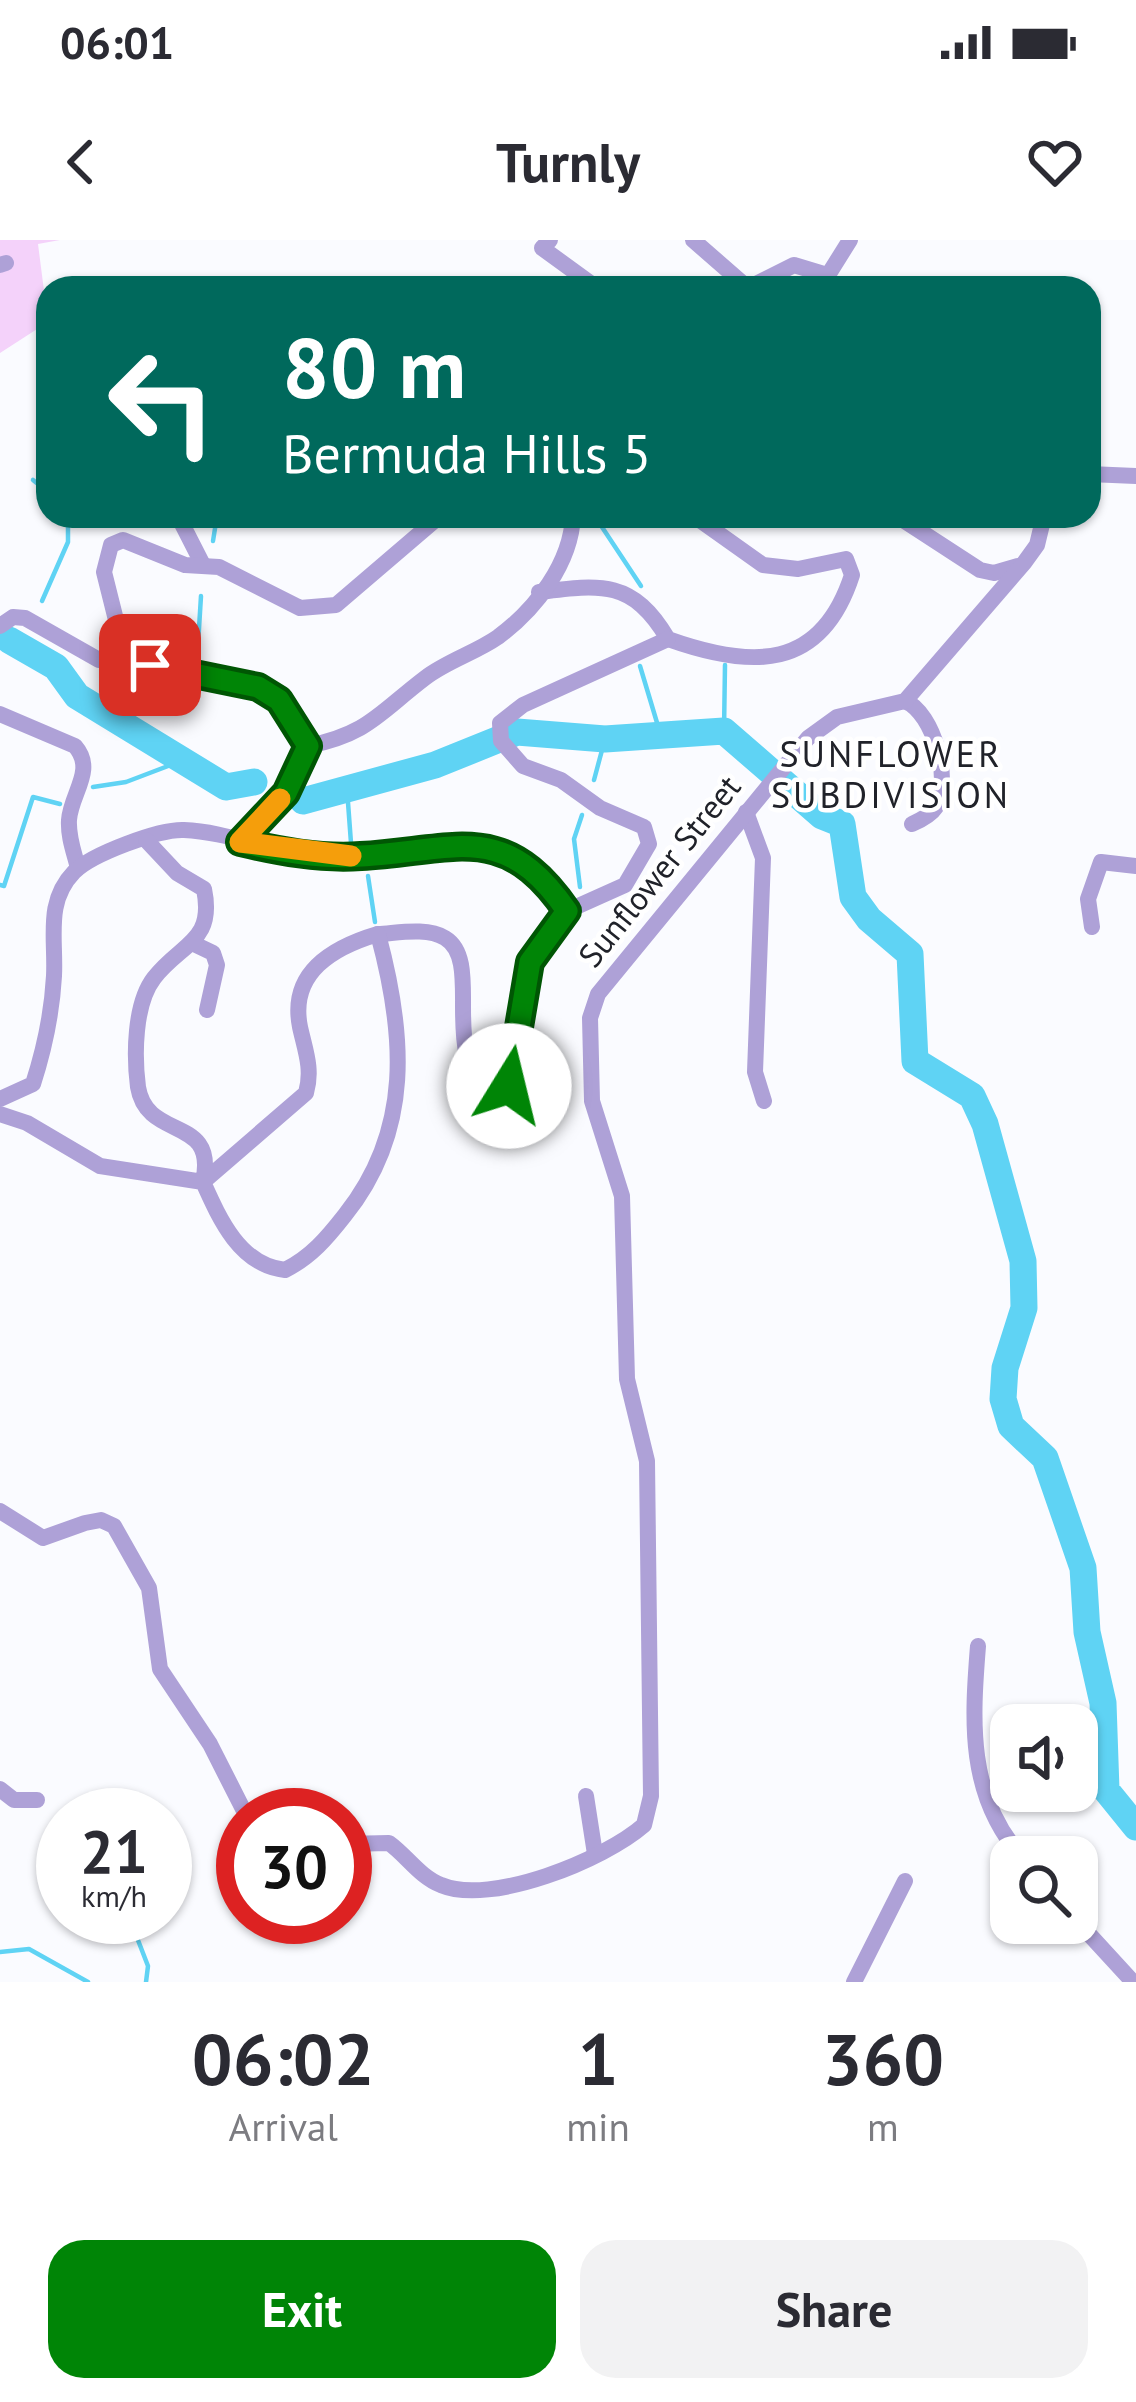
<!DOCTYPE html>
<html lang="en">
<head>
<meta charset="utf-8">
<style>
  body { margin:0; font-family:"PT Sans",sans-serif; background:#f2f2f3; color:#2b2b33; height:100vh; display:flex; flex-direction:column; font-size:45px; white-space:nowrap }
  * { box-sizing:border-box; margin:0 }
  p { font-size:39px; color:#7c7c81 }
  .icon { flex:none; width:66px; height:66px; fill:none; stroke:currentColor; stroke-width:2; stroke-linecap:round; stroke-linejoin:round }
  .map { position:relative; height:1742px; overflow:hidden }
  .side { display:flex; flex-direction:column; background:#fff; flex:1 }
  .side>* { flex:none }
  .top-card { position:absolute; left:36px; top:36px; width:1065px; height:252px; border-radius:36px; box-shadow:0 3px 9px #0004; background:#00695c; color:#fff; overflow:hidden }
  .tools { position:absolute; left:990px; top:1464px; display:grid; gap:24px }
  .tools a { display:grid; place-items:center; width:108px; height:108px; border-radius:24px; background:#fff; box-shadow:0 3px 9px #0004; font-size:60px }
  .speed { position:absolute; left:36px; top:1548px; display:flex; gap:24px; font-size:60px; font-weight:700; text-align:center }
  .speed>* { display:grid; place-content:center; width:156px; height:156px; border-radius:50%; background:#fff; box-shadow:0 3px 9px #0004; line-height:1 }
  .speed small { font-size:30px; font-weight:400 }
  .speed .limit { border:18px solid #d22; background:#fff; color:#111 }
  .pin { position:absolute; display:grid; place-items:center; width:102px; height:102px; color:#fff; margin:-51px; border-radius:24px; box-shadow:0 6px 18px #0006 }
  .me { position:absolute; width:132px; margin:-66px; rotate:9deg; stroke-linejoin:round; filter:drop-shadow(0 0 9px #0008) }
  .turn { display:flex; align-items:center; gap:42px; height:252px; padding:0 48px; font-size:54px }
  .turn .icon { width:156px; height:156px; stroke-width:2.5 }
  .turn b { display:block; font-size:84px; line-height:102px }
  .eta { display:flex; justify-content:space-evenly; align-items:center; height:204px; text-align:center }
  .eta b { font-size:72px; font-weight:800; line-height:84px }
  .button { display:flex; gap:24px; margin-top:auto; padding:24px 48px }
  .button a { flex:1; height:138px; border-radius:36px; background:#008506; color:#fff; font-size:48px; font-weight:800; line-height:138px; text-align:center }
  .button a+a { background:#f2f2f3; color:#2b2b33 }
  .status { display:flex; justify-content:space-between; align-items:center; height:84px; padding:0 60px; background:#fff; direction:ltr }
  .status svg { height:33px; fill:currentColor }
  header { display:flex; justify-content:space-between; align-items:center; height:156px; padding:0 48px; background:#fff; font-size:54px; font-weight:800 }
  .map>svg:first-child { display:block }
  .green { fill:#f4d2fa }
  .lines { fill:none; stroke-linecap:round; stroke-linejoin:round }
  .stream { stroke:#5fd3f4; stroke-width:4.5 }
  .river { stroke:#5fd3f4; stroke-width:27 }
  .minor { stroke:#aea1d7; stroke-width:16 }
  .route-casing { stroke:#005604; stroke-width:30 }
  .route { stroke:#008506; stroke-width:21 }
  .slow { stroke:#f59e0b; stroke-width:21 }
  .labels { text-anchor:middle; stroke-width:9; stroke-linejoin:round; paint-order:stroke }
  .street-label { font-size:33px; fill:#202229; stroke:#fff }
  .neighbourhood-label { font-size:36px; letter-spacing:3px; fill:#202229; stroke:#fff }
</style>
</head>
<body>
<div class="status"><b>06:01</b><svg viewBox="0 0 49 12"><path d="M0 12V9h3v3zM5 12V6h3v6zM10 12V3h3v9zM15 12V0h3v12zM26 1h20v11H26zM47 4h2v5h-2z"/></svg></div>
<header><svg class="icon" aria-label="back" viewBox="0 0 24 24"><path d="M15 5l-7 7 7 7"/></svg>Turnly<svg class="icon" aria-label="heart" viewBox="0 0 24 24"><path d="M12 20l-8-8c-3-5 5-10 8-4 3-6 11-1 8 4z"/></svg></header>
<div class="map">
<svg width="1136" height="1742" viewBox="0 0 1136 1742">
  <rect width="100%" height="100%" fill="#fafbff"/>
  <path class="green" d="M0 0H60L38 4 48 82 0 113Z"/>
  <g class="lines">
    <g class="stream">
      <path d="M33 240 48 252"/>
      <path d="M596 278 641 346"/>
      <path d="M213 301 217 276"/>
      <path d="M42 361 68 302V276"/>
      <path d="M197 421 201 356"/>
      <path d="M640 426 661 496"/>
      <path d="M724 491 725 425"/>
      <path d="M594 540 605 499"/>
      <path d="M93 547 126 542 184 520"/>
      <path d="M347 549 351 603"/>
      <path d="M368 636 375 682"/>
      <path d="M0 645 4 646 33 557 60 564"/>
      <path d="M580 647 574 599 582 575"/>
      <path d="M118 1573 119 1575"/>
      <path d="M129 1677 148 1726 146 1742"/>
      <path d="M0 1712 29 1709 88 1742"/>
    </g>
    <g class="river">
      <path d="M9 400 56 427 77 456 226 547 254 542"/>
      <path d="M303 561 435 525 517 492 605 499 724 491 822 576 842 584 853 657 869 679 910 714 915 821 972 856 985 884 1023 1021 1024 1068 1005 1128 1003 1159 1011 1186 1045 1218 1083 1328 1087 1392 1103 1463 1106 1550 1136 1587"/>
    </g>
    <g class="minor">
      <path d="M550 0 542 8 597 48"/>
      <path d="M693 0 748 48"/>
      <path d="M0 25 6 23"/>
      <path d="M748 48 794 25 827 35"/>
      <path d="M820 48 850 0"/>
      <path d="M1089 234 1136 236"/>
      <path d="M178 276 202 323"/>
      <path d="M897 276 980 330 994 333 1018 326"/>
      <path d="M539 352C602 344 633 340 668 399 752 429 821 431 852 335L846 319 798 329 763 325 694 276"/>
      <path d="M0 386 13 377 25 378 99 420 125 416"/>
      <path d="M905 461C934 473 952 541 936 567 931 575 921 580 912 584"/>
      <path d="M0 474 75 506C96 530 71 553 69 580 68 597 74 612 78 628"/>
      <path d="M308 506 279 460 258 447 125 416 104 332 111 305 123 300 185 325 219 327 300 368 336 365 440 276"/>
      <path d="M746 572 763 618 755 832 764 861"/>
      <path d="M240 602 287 553 308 506C368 494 379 473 425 438 447 421 475 413 498 397 536 369 571 323 573 276"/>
      <path d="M1092 687 1088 659 1101 622 1136 626"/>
      <path d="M378 694C398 693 427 687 445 698 485 722 437 818 493 853L509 846 530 721 567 671"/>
      <path d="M192 703 213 713 217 725 207 770"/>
      <path d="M0 859 33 844C44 810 52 772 54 736 56 698 45 662 74 632 92 614 159 589 184 590 230 592 273 613 319 615 371 617 433 593 483 606 522 616 545 640 567 671L625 645 649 604 644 587 600 568 561 540 523 526 501 501 500 483 523 465 668 399"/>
      <path d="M0 874 27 883 100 926 203 942 306 853C313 829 305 810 300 787 289 732 334 707 378 694 405 794 413 890 345 975 327 998 311 1017 285 1030 240 1025 220 980 203 942 218 874 147 902 138 847 134 816 134 764 154 738 181 703 215 702 204 649L177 633 146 600"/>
      <path d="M0 1271 43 1298 85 1283 101 1280 114 1286 149 1348 160 1429 210 1504 246 1575"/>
      <path d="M978 1406C972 1481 967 1556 1022 1617"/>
      <path d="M0 1549 14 1560H37"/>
      <path d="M586 1556 595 1614"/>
      <path d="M345 1604 389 1603C407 1616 420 1637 441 1645 491 1666 604 1620 644 1585L651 1556 647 1221 627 1139 622 956 592 861 590 778 598 754 808 498 837 477 905 461 1024 323 1037 305 1044 276"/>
      <path d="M1077 1681 1133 1742"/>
      <path d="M854 1742 905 1641"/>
    </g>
  </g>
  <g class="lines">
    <defs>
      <path id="route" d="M150 425 258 447 279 460 308 506 286 553 240 602C279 611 320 619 361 616 454 611 504 579 567 671L530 722 509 846"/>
    </defs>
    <use href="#route" class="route-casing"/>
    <use href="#route" class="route"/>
    <path class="slow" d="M280 559 240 602 351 616"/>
  </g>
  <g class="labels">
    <g class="street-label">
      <text transform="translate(659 631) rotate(-51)" y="12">Sunflower Street</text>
    </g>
    <g class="neighbourhood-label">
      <text x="891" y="527">SUNFLOWER<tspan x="891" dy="41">SUBDIVISION</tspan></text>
    </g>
  </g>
</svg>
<div class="tools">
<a><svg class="icon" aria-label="sound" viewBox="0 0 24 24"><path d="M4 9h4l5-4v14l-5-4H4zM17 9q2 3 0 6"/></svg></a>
<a><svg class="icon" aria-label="search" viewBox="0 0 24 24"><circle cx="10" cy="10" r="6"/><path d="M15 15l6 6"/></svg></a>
</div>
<div class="speed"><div>21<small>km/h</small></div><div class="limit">30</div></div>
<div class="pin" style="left:150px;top:425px;background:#d93025"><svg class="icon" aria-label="arrive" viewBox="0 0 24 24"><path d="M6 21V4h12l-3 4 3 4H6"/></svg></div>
<svg class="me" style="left:509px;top:846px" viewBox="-20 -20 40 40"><circle r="19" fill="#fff"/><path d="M0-13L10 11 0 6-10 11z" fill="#008506"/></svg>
<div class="top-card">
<div class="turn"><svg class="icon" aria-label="left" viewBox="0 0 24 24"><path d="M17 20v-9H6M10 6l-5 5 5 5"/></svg><div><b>80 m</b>Bermuda Hills 5</div></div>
</div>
</div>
<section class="side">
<div class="eta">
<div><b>06:02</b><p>Arrival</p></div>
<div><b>1</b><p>min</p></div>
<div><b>360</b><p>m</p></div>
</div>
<div class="button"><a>Exit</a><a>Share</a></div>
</section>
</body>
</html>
